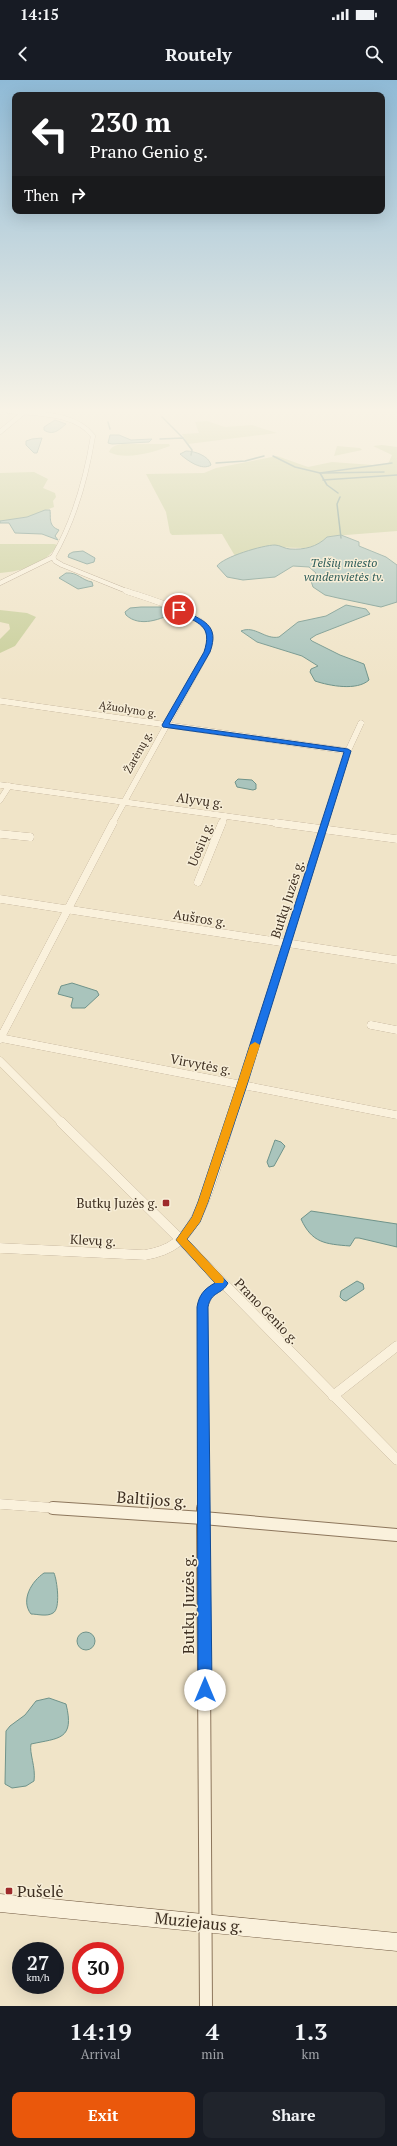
<!DOCTYPE html>
<html lang="en">
<head>
<meta charset="utf-8">
<style>
  body { margin:0; font-family:"PT Serif",serif; background:#20242c; color:#f1f3f6; height:100vh; display:flex; flex-direction:column; font-size:15px; white-space:nowrap }
  * { box-sizing:border-box; margin:0 }
  p { font-size:13px; color:#9ea1a6 }
  .icon { flex:none; width:22px; height:22px; fill:none; stroke:currentColor; stroke-width:2; stroke-linecap:round; stroke-linejoin:round }
  .map { position:relative; height:1926px; overflow:hidden }
  .sheet { display:flex; flex-direction:column; background:#171b24; flex:1 }
  .sheet>* { flex:none }
  .hud { position:absolute; left:12px; top:12px; width:373px; height:122px; border-radius:8px; box-shadow:0 4px 16px #0002; background:#202124; color:#fff; overflow:hidden }
  .speed { position:absolute; left:12px; top:1862px; display:flex; gap:8px; font-size:20px; font-weight:700; text-align:center }
  .speed>* { display:grid; place-content:center; width:52px; height:52px; border-radius:50%; background:#171b24; box-shadow:0 4px 16px #0002; line-height:1 }
  .speed small { font-size:10px; font-weight:400 }
  .speed .limit { border:6px solid #d22; background:#fff; color:#111 }
  .pin { position:absolute; display:grid; place-items:center; width:34px; height:34px; color:#fff; margin:-17px; border:2px solid #fff; border-radius:50%; box-shadow:0 1px 4px #0007 }
  .me { position:absolute; width:44px; margin:-22px; rotate:0deg; stroke-linejoin:round; filter:drop-shadow(0 0 3px #0008) }
  .turn { display:flex; align-items:center; gap:14px; height:84px; padding:0 12px; font-size:18px }
  .turn .icon { width:52px; height:52px; stroke-width:2.5 }
  .turn b { display:block; font-size:28px; line-height:34px }
  .then { display:flex; align-items:center; height:38px; padding:0 12px; background:#0003; gap:8px; font-size:15px }
  .eta { display:flex; justify-content:space-evenly; align-items:center; height:68px; text-align:center }
  .eta b { font-size:24px; font-weight:700; line-height:28px }
  .button { display:flex; gap:8px; margin-top:auto; padding:8px 12px }
  .button a { flex:1; height:46px; border-radius:8px; background:#ea580c; color:#fff; font-size:16px; font-weight:700; line-height:46px; text-align:center }
  .button a+a { background:#20242c; color:#f1f3f6 }
  .status { display:flex; justify-content:space-between; align-items:center; height:28px; padding:0 20px; background:#171b24; direction:ltr }
  .status svg { height:11px; fill:currentColor }
  header { display:flex; justify-content:space-between; align-items:center; height:52px; padding:0 12px; background:#171b24; font-size:18px; font-weight:700 }
  .map>svg:first-child { display:block }
  .green { fill:#c9cf9b }
  .water { fill:#a9c4bc; stroke:#6f938a }
  .lines { fill:none; stroke-linecap:round; stroke-linejoin:round }
  .stream { stroke:#6f938a; stroke-width:1.5 }
  .minor-far4-casing { stroke:#8d765c; stroke-width:5 }
  .minor-far3-casing { stroke:#8d765c; stroke-width:6 }
  .minor-far2-casing { stroke:#8d765c; stroke-width:8 }
  .minor-far1-casing { stroke:#8d765c; stroke-width:10 }
  .minor-casing { stroke:#8d765c; stroke-width:14 }
  .secondary-casing { stroke:#6f573f; stroke-width:1 }
  .minor-far4 { stroke:#faf1dc; stroke-width:4.5 }
  .minor-far3 { stroke:#faf1dc; stroke-width:6 }
  .minor-far2 { stroke:#faf1dc; stroke-width:8 }
  .minor-far1 { stroke:#faf1dc; stroke-width:10 }
  .minor { stroke:#faf1dc; stroke-width:12 }
  .secondary { fill:#faf1dc; fill-rule:evenodd }
  .route { fill:#1a73e8; stroke:#114b97 }
  .slow { fill:#f59e0b }
  .poi-dot { fill:#9e2a2b; stroke:#f7eed8; stroke-width:1.5 }
  .labels { text-anchor:middle; stroke-width:3; stroke-linejoin:round; paint-order:stroke }
  .far-street-label { font-size:11px; fill:#3d2e20; stroke:#f7eed8 }
  .far-water-label { font-size:12px; font-style:italic; fill:#2f5d5a; stroke:#f7eed8 }
  .street-label { font-size:13px; fill:#3d2e20; stroke:#f7eed8 }
  .poi-label { font-size:13px; fill:#3d2e20; stroke:#f7eed8; text-anchor:end }
  .near-street-label { font-size:16px; fill:#3d2e20; stroke:#f7eed8 }
  .near-poi-label { font-size:16px; fill:#3d2e20; stroke:#f7eed8; text-anchor:start }
</style>
</head>
<body>
<div class="status"><b>14:15</b><svg viewBox="0 0 49 12"><path d="M0 12V9h3v3zM5 12V6h3v6zM10 12V3h3v9zM15 12V0h3v12zM26 1h20v11H26zM47 4h2v5h-2z"/></svg></div>
<header><svg class="icon" aria-label="back" viewBox="0 0 24 24"><path d="M15 5l-7 7 7 7"/></svg>Routely<svg class="icon" aria-label="search" viewBox="0 0 24 24"><circle cx="10" cy="10" r="6"/><path d="M15 15l6 6"/></svg></header>
<div class="map">
<svg width="397" height="1926" viewBox="0 0 397 1926">
  <rect width="100%" height="100%" fill="#f0e4c8"/>
  <g class="green">
    <path d="M207 341 225 347 252 345 277 353 188 364 182 354 199 353 195 342Z"/>
    <path d="M137 364H169L170 366C154 372 126 381 109 372 113 362 128 364 137 364Z"/>
    <path d="M382 365 397 367V451L333 456 327 457 322 464 305 468 264 467 235 476 222 454 172 455 170 453 166 432 146 394 204 393 216 388 277 376 308 387 332 382 373 385 388 384 392 375 373 366Z"/>
    <path d="M337 366 360 368 362 370 334 376Z"/>
    <path d="M34 392 48 399 43 408 55 413 56 417 53 421 54 427 27 437 0 441V393Z"/>
    <path d="M0 464H54L58 465C44 485 23 491 0 493Z"/>
    <path d="M0 530 27 533 36 537 15 566 0 573V559L10 549 9 544 0 542Z"/>
  </g>
  <g class="water">
    <path d="M55 340 66 344C59 350 53 356 44 350V347Z"/>
    <path d="M110 355H119L131 360 152 359 149 362 112 364 108 363Z"/>
    <path d="M42 358 37 373H34L26 365V361L32 359Z"/>
    <path d="M186 371C195 371 209 376 211 385 202 391 188 381 180 374Z"/>
    <path d="M45 430H50C51 438 48 446 59 450L55 456 58 460 42 454 15 453 9 443H0V441L27 437Z"/>
    <path d="M341 455 359 462V466L386 477 397 485V522L381 527 338 518 325 515 313 507 311 501 316 493 309 487 293 486 275 497 243 500 227 497 217 486C223 477 263 465 275 465 280 465 285 469 290 469 304 470 317 467 327 457Z"/>
    <path d="M83 471 95 478 94 482 87 484 68 477 69 474 73 472Z"/>
    <path d="M66 493C78 492 81 500 92 502L93 506 78 509 59 498Z"/>
    <path d="M346 525 366 529 370 534 316 555 310 559 312 561 340 575 364 584 369 600C357 611 330 606 315 601L310 592 311 589 318 586 302 576 257 562 241 551C255 545 265 560 279 557L298 542 326 536Z"/>
    <path d="M141 527H165L176 532C161 539 140 548 126 535L125 532 130 528Z"/>
    <path d="M238 699 252 700 256 704V709L253 710 237 707 235 702Z"/>
    <path d="M72 903 97 911 99 915 85 928H72L71 926 73 918 58 914 61 906Z"/>
    <path d="M275 1060 281 1062 285 1066 274 1086 269 1087 267 1082Z"/>
    <path d="M311 1131 397 1144V1167L359 1158H355L350 1166C325 1164 312 1163 301 1139Z"/>
    <path d="M357 1201 363 1204 364 1209 346 1221 343 1220 340 1217 341 1211Z"/>
    <path d="M44 1493H54C57 1500 61 1529 53 1533 47 1537 37 1534 31 1534 20 1520 32 1501 44 1493Z"/>
    <circle cx="86" cy="1561" r="9"/>
    <path d="M49 1618 66 1624C75 1660 59 1658 31 1664 29 1673 36 1687 34 1701L26 1706 12 1708 5 1704 6 1651 10 1646 25 1635 36 1621Z"/>
  </g>
  <g class="lines">
    <g class="stream">
      <path d="M162 337 183 358"/>
      <path d="M108 342 110 349"/>
      <path d="M160 359 183 358 192 370 191 375"/>
      <path d="M273 376 295 387 320 393 327 405 338 413"/>
      <path d="M216 383 245 381 264 376"/>
      <path d="M320 393 392 383"/>
      <path d="M322 393 384 392"/>
      <path d="M323 400 397 395"/>
      <path d="M340 417 337 424 341 458"/>
    </g>
    <defs>
      <g id="minor-far4">
        <path d="M8 331C35 334 75 332 93 356 86 399 75 439 53 477"/>
        <path d="M0 352 23 333"/>
        <path d="M53 477 55 481 62 485 129 512"/>
        <path d="M0 503 53 477"/>
      </g>
      <g id="minor-far3">
        <path d="M0 621 348 671"/>
        <path d="M0 705 283 744"/>
        <path d="M0 720 9 706"/>
        <path d="M112 744 207 572C210 565 212 558 209 551 200 533 146 518 126 511"/>
        <path d="M222 744 225 736"/>
        <path d="M325 744 348 671 361 643"/>
      </g>
      <g id="minor-far2">
        <path d="M276 743 397 759"/>
        <path d="M0 754 30 757"/>
        <path d="M198 802 222 743"/>
        <path d="M0 819 397 880"/>
        <path d="M371 945 397 950"/>
        <path d="M0 958 397 1035"/>
        <path d="M0 959 113 743"/>
        <path d="M0 981 62 1043"/>
        <path d="M229 1043 325 743"/>
      </g>
      <g id="minor-far1">
        <path d="M61 1042 181 1160 397 1380"/>
        <path d="M0 1168 145 1175C156 1173 167 1170 176 1163 204 1143 219 1075 230 1042"/>
        <path d="M333 1316 397 1266"/>
        <path d="M0 1424 68 1429"/>
        <path d="M203 1429 202 1227 209 1213 222 1203"/>
      </g>
      <g id="minor">
        <path d="M53 1428 203 1438 397 1455"/>
        <path d="M203 1428 206 1926"/>
      </g>
      <path id="secondary" d="M0 1814 397 1853V1871L0 1832Z"/>
    </defs>
    <use href="#minor-far4" class="minor-far4-casing"/>
    <use href="#minor-far3" class="minor-far3-casing"/>
    <use href="#minor-far2" class="minor-far2-casing"/>
    <use href="#minor-far1" class="minor-far1-casing"/>
    <use href="#minor" class="minor-casing"/>
    <use href="#secondary" class="secondary-casing"/>
    <use href="#minor-far4" class="minor-far4"/>
    <use href="#minor-far3" class="minor-far3"/>
    <use href="#minor-far2" class="minor-far2"/>
    <use href="#minor-far1" class="minor-far1"/>
    <use href="#minor" class="minor"/>
    <use href="#secondary" class="secondary"/>
  </g>
  <linearGradient id="sky" x2="0" y2="1"><stop stop-color="#8fbad6"/><stop offset="0.55" stop-color="#f8f3e6"/><stop offset="1" stop-color="#f8f3e6" stop-opacity="0"/></linearGradient>
  <rect width="397" height="601" fill="url(#sky)"/>
  <path class="route" d="M177 529H181C203 541 220 544 210 572L169 644 348 669 351 671 247 1005 208 1122 200 1142 187 1159 228 1203C222 1215 211 1211 208 1227L212 1610 210 1615 205 1617 200 1615 198 1610 197 1227C199 1215 204 1209 215 1203L176 1160 192 1137 198 1122 237 1005 344 672 163 647 162 645 204 572C213 545 198 543 177 532Z"/>
  <path class="slow" d="M255 962 260 965 208 1122 200 1142 187 1159 223 1197 224 1200 223 1203H215L176 1160 192 1137 198 1122 250 965Z"/>
  <g class="poi-dot">
    <rect x="162" y="1119" width="8" height="8" rx="2"/>
    <rect x="5" y="1807" width="8" height="8" rx="2"/>
  </g>
  <g class="labels">
    <g class="far-street-label">
      <text transform="translate(128 629) rotate(9)" y="4">Ąžuolyno g.</text>
      <text transform="translate(138 672) rotate(-61)" y="4">Žarėnų g.</text>
    </g>
    <g class="far-water-label">
      <text x="344" y="487">Telšių miesto<tspan x="344" dy="14">vandenvietės tv.</tspan></text>
    </g>
    <g class="street-label">
      <text transform="translate(200 720) rotate(8)" y="5">Alyvų g.</text>
      <text transform="translate(200 764) rotate(-68)" y="5">Uosių g.</text>
      <text transform="translate(287 819) rotate(-72)" y="5">Butkų Juzės g.</text>
      <text transform="translate(200 838) rotate(9)" y="5">Aušros g.</text>
      <text transform="translate(201 984) rotate(11)" y="5">Virvytės g.</text>
      <text transform="translate(93 1160) rotate(3)" y="5">Klevų g.</text>
      <text transform="translate(267 1231) rotate(46)" y="5">Prano Genio g.</text>
    </g>
    <g class="poi-label">
      <text x="158" y="1128">Butkų Juzės g.</text>
    </g>
    <g class="near-street-label">
      <text transform="translate(152 1419) rotate(4)" y="6">Baltijos g.</text>
      <text transform="translate(188 1524) rotate(-90)" y="6">Butkų Juzės g.</text>
      <text transform="translate(199 1842) rotate(6)" y="6">Muziejaus g.</text>
    </g>
    <g class="near-poi-label">
      <text x="17" y="1817">Pušelė</text>
    </g>
  </g>
</svg>
<div class="speed"><div>27<small>km/h</small></div><div class="limit">30</div></div>
<div class="pin" style="left:179px;top:530px;background:#d93025"><svg class="icon" aria-label="arrive" viewBox="0 0 24 24"><path d="M6 21V4h12l-3 4 3 4H6"/></svg></div>
<svg class="me" style="left:205px;top:1610px" viewBox="-20 -20 40 40"><circle r="19" fill="#fff"/><path d="M0-13L10 11 0 6-10 11z" fill="#1a73e8"/></svg>
<div class="hud">
<div class="turn"><svg class="icon" aria-label="left" viewBox="0 0 24 24"><path d="M17 20v-9H6M10 6l-5 5 5 5"/></svg><div><b>230 m</b>Prano Genio g.</div></div>
<div class="then">Then<svg class="icon" aria-label="right" viewBox="0 0 24 24"><path d="M7 20v-9h11M14 6l5 5-5 5"/></svg></div>
</div>
</div>
<section class="sheet">
<div class="eta">
<div><b>14:19</b><p>Arrival</p></div>
<div><b>4</b><p>min</p></div>
<div><b>1.3</b><p>km</p></div>
</div>
<div class="button"><a>Exit</a><a>Share</a></div>
</section>
</body>
</html>
